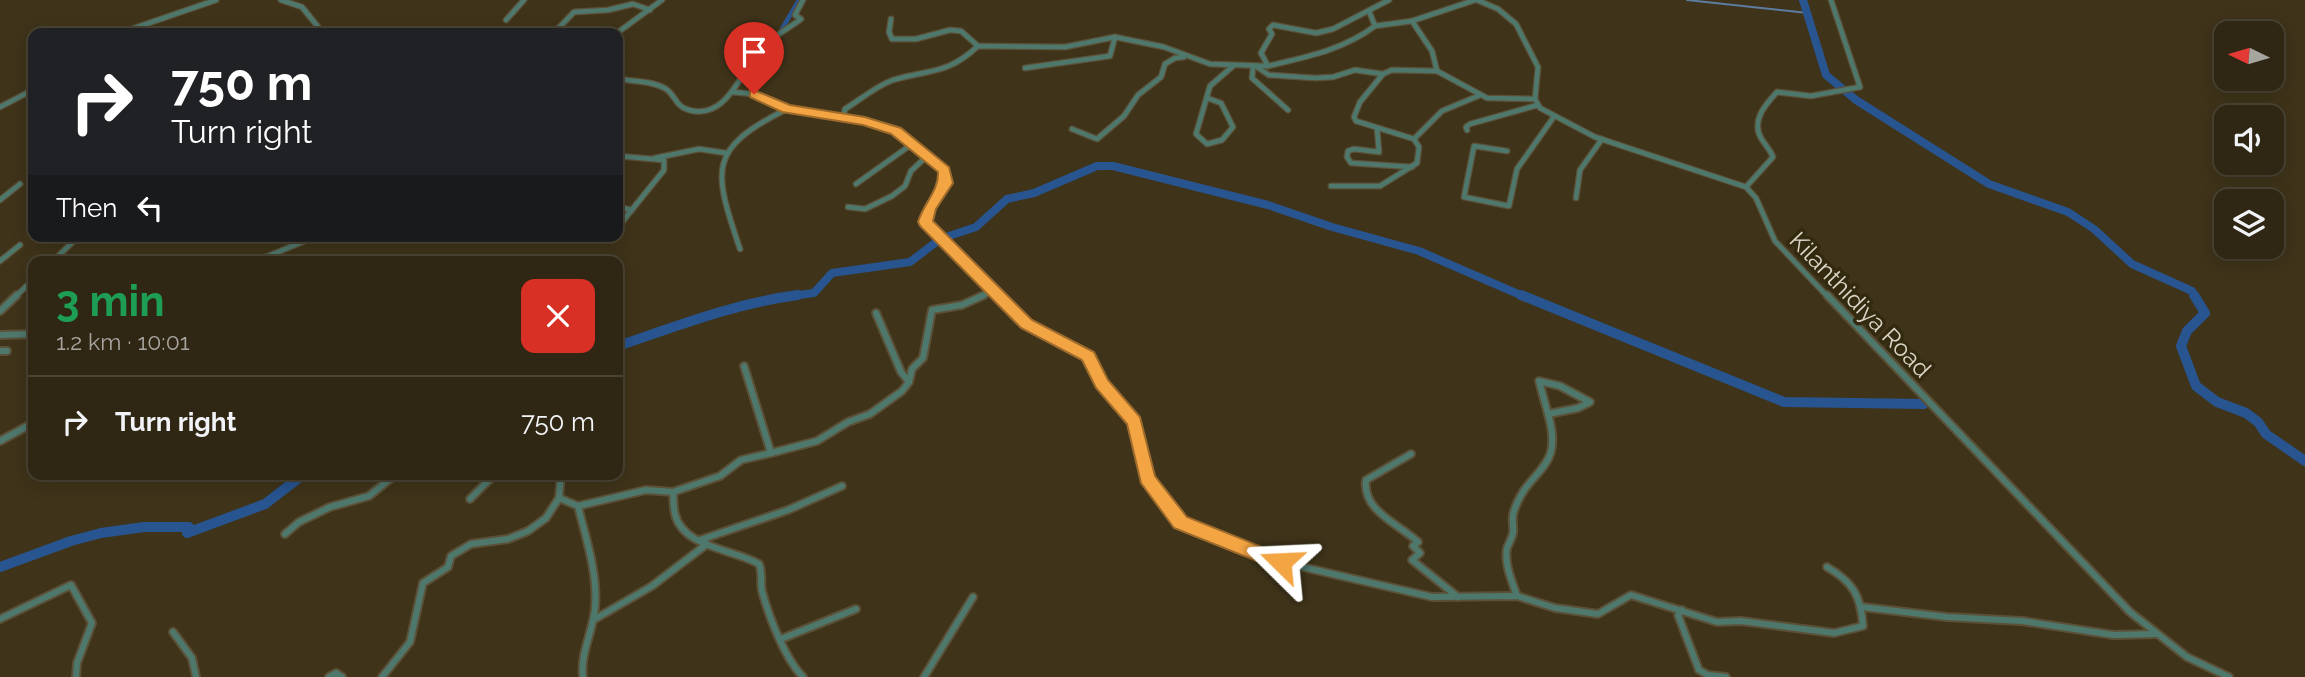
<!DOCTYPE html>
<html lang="en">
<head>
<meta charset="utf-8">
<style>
  body { margin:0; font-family:Raleway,sans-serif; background:#372f1d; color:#f1f3f6; height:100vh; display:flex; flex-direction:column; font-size:26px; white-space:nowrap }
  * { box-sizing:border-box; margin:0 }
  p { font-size:23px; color:#a7a5a0 }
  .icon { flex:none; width:38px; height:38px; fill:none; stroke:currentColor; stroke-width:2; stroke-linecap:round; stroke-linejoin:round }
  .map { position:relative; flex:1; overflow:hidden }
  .sheet { position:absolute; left:28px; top:256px; width:595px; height:224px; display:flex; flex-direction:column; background:#2f2714; border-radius:14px; box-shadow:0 4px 18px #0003,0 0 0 2px #4a4434 }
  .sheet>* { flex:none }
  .top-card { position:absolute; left:28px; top:28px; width:595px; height:214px; border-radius:14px; box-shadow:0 4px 18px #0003,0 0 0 2px #4a4434; background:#202124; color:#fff; overflow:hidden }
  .needle { width:46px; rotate:275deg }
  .tools { position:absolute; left:2214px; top:21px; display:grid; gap:14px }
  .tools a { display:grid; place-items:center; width:70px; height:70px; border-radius:14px; background:#2f2714; box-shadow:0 4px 18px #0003,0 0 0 2px #4a4434; font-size:35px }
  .pin { position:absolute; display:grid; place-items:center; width:60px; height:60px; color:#fff; margin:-72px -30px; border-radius:50% 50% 50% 0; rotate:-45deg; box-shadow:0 0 7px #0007 }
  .pin .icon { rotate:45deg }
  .me { position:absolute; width:77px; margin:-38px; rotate:291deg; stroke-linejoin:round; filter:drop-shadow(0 0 5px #0008) }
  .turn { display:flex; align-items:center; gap:24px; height:147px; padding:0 28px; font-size:32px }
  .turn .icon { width:91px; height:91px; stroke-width:2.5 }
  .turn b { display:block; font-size:49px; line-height:60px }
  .then { display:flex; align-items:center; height:66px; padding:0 28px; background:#0003; gap:14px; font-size:26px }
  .round { display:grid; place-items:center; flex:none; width:74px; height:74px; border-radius:14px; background:#372f1d }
  .headline { display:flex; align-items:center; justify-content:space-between; height:119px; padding:0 28px }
  h1 { font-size:42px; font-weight:700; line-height:52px; color:#1e9e55 }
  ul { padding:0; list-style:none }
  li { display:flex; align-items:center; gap:21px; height:91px; padding:0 28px; border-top:2px solid #4a4434 }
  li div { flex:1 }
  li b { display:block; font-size:26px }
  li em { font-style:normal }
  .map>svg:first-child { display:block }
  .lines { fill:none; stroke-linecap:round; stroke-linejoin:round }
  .stream { stroke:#5e7ba0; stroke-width:2 }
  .canal { stroke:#285490; stroke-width:4.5 }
  .river-far1 { stroke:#285490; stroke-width:8 }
  .river { stroke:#285490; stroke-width:10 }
  .minor-far1-casing { stroke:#5b5139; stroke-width:7 }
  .minor-casing { stroke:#5b5139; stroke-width:10 }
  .minor-far1 { stroke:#4f786d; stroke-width:4.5 }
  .minor { stroke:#4f786d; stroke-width:6 }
  .route { fill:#f3a443; stroke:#9e6b2c; stroke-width:2 }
  .labels { text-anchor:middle; stroke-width:7; stroke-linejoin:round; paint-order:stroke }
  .street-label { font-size:24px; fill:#dcd6c7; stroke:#342a10 }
</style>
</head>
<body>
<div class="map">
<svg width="2305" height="677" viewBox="0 0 2305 677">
  <rect width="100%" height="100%" fill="#3f341a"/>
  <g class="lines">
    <path class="stream" d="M1687 0 1808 13"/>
    <path class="canal" d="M782 29 799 0"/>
    <g class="river-far1">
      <path d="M1803 0 1826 75 1856 100 1989 184 2068 212 2094 229 2132 264 2192 291 2195 297"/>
      <path d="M943 238 976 227 1007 199 1034 193 1097 166H1113L1268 205 1332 227 1419 251 1525 297"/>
      <path d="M784 297 814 293 832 273 910 262 939 240"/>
    </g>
    <g class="river">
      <path d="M1521 295 1784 402 1924 404"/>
      <path d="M2194 295 2205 313 2187 331 2181 346 2196 386 2217 402 2246 413 2258 422 2266 434 2305 461"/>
      <path d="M618 346C677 326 736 303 798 295"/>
      <path d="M0 567 71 541 101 533 144 527H189L187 533 265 504 304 474"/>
    </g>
    <defs>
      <g id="minor-far1">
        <path d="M281 0 302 7 323 33"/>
        <path d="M1477 0 1498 9 1516 24 1538 67 1535 99 1540 108 1595 137 1746 187 1756 198 1775 241 1828 297"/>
        <path d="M891 19 889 32 892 39H916L950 30 961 31 978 46"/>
        <path d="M506 20 524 0"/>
        <path d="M1412 21 1432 51 1437 71"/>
        <path d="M1375 26 1412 21 1475 0"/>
        <path d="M120 33 216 0"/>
        <path d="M554 33 574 12 608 10 633 4 650 10"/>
        <path d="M617 33 662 0"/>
        <path d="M1268 66C1306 57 1343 50 1375 26L1369 11"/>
        <path d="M1253 67 1252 78 1288 110"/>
        <path d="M1257 67 1269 75 1315 78 1333 77 1355 70 1383 74"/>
        <path d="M1025 68 1110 56 1115 37"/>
        <path d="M618 79C632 81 653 81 666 89 675 95 676 107 689 110 728 121 742 68 762 48 773 36 788 29 801 19L795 15 803 0"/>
        <path d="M732 92 754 94 787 109 865 121 896 131 944 170 943 185 926 222 999 297"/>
        <path d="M1478 96 1442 111 1414 139 1356 121 1354 117 1360 102 1383 74 1392 70 1437 71 1487 98 1535 99"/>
        <path d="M1207 98 1221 103 1233 127 1222 140 1207 144 1196 134 1210 86 1233 66"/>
        <path d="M0 107 27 93 33 85"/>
        <path d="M843 119 845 109C860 100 876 86 893 80 930 69 947 75 978 46L1065 47 1115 37 1164 47 1210 64 1268 66 1261 53 1272 34 1269 29 1273 25 1316 33 1333 29 1389 0"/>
        <path d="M1377 128 1379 152 1354 149 1348 151 1347 157 1351 163 1412 167"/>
        <path d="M1072 129 1097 139 1124 116 1138 95 1161 77 1165 64 1175 58 1184 57"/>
        <path d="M1467 130 1466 127 1470 124 1538 105"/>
        <path d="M1507 151 1474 146 1464 197 1509 206 1517 169 1553 118"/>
        <path d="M618 156 664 160V170L618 227"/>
        <path d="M655 158 699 149 726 153"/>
        <path d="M856 184 912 144"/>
        <path d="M1331 186H1380L1417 163 1419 147 1414 139"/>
        <path d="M1746 187 1773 157C1770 149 1765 145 1761 138 1751 120 1766 104 1777 92L1811 96 1860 87 1831 0"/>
        <path d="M1576 198 1580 170 1602 139"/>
        <path d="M0 200 20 184"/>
        <path d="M618 207 632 210"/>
        <path d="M848 207 865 209 892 196 905 186 911 171 927 156"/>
        <path d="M740 249C713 169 707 149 787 109"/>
        <path d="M266 257 282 261"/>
        <path d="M0 261 20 245"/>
        <path d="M53 261 79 236"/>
        <path d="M256 261 317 236"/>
        <path d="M15 297 33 280"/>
        <path d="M980 297 995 290"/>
      </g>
      <g id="minor">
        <path d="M998 295 1026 324 1089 356 1102 383 1134 422 1147 478 1181 523 1281 562 1432 597 1517 596 1555 608 1598 614 1631 595 1717 622 1741 621 1834 633 1863 626C1861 596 1853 582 1827 567"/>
        <path d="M1827 295 2130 612 2187 657 2229 677"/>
        <path d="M0 311 17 295"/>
        <path d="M876 313 901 372 909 382"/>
        <path d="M0 335 33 334"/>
        <path d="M0 351H7"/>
        <path d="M1539 381 1560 386 1590 402 1578 408 1548 414Z"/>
        <path d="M0 441 33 423"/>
        <path d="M771 453 817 441 848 422 870 414 902 391 909 382 912 369 923 358 932 310 962 305 984 295"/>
        <path d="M1411 454 1366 480C1362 511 1399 524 1418 542L1413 546 1420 553 1412 560 1458 597"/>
        <path d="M561 474 559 498 578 506C586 539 598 573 595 608 593 632 580 653 583 677"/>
        <path d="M673 492C674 499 673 508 675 514 683 548 734 549 759 564 763 573 760 582 762 591 769 617 785 659 803 677"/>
        <path d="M470 499 495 474"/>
        <path d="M578 506 646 490 673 492 720 476 741 460 771 453 744 366"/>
        <path d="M285 534 299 522 330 507 369 496 396 474"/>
        <path d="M700 540 788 510 842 486"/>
        <path d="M1517 596C1512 581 1504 564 1507 548 1509 543 1512 538 1513 533 1514 526 1511 518 1514 511 1528 467 1565 472 1548 414"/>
        <path d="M1862 607 1947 617 2022 621 2114 635 2155 634"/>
        <path d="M1682 610 1678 615 1699 670 1708 675 1726 677"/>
        <path d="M0 619 71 585 92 623 77 663 76 677"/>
        <path d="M595 619 652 586 707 544"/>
        <path d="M173 632 192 658 196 677"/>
        <path d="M781 639 856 609"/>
        <path d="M329 677 336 673 342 677"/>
        <path d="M382 677 410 642 423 583 448 567 451 556 471 544 508 539 528 531 546 518 559 498"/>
        <path d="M924 677 973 597"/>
      </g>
    </defs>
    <use href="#minor-far1" class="minor-far1-casing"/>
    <use href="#minor" class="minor-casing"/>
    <use href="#minor-far1" class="minor-far1"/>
    <use href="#minor" class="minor"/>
  </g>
  <path class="route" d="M754 90 790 105 865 117 901 128 949 167 953 183 936 209 933 221 1032 320 1094 352 1108 380 1140 417 1155 476 1187 517 1287 557 1290 562 1287 568 1281 570 1274 568 1174 528 1141 483 1127 424 1096 388 1082 360 1021 328 920 226 918 222C923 204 939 191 938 172L891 134 863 125 782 112 750 97V91Z"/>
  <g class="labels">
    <g class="street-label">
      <text transform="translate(1860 305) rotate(46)" y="8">Kilanthidiya Road</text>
    </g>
  </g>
</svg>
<div class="tools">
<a><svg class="needle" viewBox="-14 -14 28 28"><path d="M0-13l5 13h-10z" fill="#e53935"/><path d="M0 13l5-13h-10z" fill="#a7a5a0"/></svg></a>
<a><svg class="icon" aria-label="sound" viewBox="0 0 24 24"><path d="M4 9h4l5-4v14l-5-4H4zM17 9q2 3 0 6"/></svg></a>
<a><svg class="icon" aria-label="layers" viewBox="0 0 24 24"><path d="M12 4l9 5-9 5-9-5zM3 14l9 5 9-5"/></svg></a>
</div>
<div class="pin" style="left:754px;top:94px;background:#d93025"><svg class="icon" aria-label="arrive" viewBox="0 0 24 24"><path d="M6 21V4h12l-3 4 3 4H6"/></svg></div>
<svg class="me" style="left:1281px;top:562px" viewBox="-20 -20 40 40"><path d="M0-17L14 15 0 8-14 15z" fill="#f3a443" stroke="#fff" stroke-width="4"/></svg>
<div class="top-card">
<div class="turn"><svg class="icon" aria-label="right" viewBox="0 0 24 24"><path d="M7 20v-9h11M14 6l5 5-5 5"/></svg><div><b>750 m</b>Turn right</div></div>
<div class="then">Then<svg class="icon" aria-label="left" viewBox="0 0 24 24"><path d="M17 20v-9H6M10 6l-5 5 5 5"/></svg></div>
</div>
<section class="sheet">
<div class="headline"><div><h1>3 min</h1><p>1.2 km · 10:01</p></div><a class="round" style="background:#d93025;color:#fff"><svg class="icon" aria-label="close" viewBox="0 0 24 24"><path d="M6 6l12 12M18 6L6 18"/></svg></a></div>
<ul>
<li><svg class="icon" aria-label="right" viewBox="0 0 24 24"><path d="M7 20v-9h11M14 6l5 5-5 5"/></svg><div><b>Turn right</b></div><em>750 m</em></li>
</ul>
</section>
</div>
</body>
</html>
